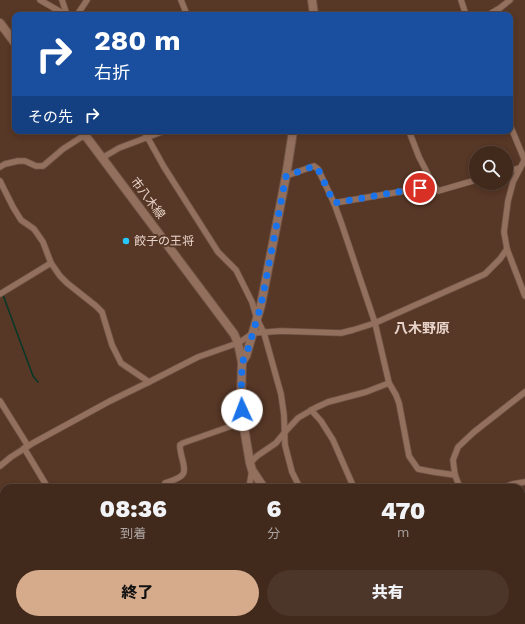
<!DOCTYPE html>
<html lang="ja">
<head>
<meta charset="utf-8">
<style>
  body { margin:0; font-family:"Work Sans","Noto Sans JP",sans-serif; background:#4c3529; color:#f1f3f6; height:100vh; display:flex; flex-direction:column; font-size:15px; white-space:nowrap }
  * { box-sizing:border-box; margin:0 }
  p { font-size:13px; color:#aea6a3 }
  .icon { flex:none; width:22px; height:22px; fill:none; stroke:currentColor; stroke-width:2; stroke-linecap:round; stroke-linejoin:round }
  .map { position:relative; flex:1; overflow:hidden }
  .drawer { position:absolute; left:0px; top:484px; width:525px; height:140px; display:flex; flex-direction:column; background:#41291c; border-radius:12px 12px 0 0; box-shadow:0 2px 6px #0003,0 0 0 1px #5a453b }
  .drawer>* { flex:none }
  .hud { position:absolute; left:12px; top:12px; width:501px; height:122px; border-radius:8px; box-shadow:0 2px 6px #0003,0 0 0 1px #5a453b; background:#1a4fa0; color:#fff; overflow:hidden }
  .tools { position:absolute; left:469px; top:146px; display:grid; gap:8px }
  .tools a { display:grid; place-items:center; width:44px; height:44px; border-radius:50%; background:#41291c; box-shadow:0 2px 6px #0003,0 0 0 1px #5a453b; font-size:20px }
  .pin { position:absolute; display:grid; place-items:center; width:34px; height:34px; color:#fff; margin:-17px; border:2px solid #fff; border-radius:50%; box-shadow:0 1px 4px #0007 }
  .me { position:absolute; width:44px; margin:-22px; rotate:358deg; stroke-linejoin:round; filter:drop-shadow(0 0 3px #0008) }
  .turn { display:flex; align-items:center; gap:14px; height:84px; padding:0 16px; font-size:18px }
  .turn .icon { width:52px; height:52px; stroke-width:2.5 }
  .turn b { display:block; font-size:28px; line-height:34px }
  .then { display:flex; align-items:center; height:38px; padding:0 16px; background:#0003; gap:8px; font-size:15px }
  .eta { display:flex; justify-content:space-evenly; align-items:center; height:68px; text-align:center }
  .eta b { font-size:24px; font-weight:800; line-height:28px }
  .action { display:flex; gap:8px; margin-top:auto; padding:8px 16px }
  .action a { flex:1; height:46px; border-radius:24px; background:#d6ab8b; color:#111; font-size:16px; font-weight:800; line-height:46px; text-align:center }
  .action a+a { background:#4c3529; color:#f1f3f6 }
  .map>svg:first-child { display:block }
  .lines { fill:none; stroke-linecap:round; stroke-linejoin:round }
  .stream { stroke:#063728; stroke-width:1.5 }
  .minor-casing { stroke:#6f5446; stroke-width:7 }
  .secondary-casing { stroke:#6f5446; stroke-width:10 }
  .path { stroke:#876b5c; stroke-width:1; stroke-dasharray:3 3; stroke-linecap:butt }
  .minor { stroke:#936f5d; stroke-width:5.5 }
  .secondary { stroke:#936f5d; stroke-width:8 }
  .route { stroke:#1a73e8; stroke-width:7; stroke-dasharray:0 12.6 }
  .poi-dot { fill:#27c8ff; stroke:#573726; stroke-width:1.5 }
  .labels { text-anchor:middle; stroke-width:4; stroke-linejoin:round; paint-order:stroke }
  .street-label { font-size:12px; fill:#e8d4ca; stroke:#573726 }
  .poi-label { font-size:12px; fill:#e8d4ca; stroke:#573726; text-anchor:start }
  .quarter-label { font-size:14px; font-weight:bold; fill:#e8d4ca; stroke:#573726 }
</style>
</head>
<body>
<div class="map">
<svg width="525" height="624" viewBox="0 0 525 624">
  <rect width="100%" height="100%" fill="#573726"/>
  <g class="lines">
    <path class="stream" d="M3 295 33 376 38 382"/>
    <defs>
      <g id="minor">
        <path d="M40 0 66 15"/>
        <path d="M62 0 67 15"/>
        <path d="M181 0 187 15"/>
        <path d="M461 0 466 15"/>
        <path d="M77 15 87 0"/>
        <path d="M488 15 500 8 510 0"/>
        <path d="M510 125 525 161"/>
        <path d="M144 131 164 167 218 252 236 270 252 302 257 319 264 333 281 394 284 415 285 445 292 472 300 488"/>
        <path d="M409 131 419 157 434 186"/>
        <path d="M102 158 119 148 164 131"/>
        <path d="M0 167 5 164 18 161H25L36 166H43L63 149 91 131"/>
        <path d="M506 172 520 168"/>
        <path d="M286 176 314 166 318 169 334 203 342 225 375 323 389 383 396 395 399 403 409 456 418 469 434 472 455 475"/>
        <path d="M0 181 13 207 21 220 34 229 43 242 51 263 60 276 67 283 96 306 102 312 112 345 121 363 149 382"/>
        <path d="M334 203 434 186 438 191 476 180"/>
        <path d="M507 249 525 296"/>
        <path d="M0 294 51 263"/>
        <path d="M0 401 28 446"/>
        <path d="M311 410 321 421 333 440 354 488"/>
        <path d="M24 448 48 488"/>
        <path d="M250 463 257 456 276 443 285 432 298 418 315 408 328 402 366 392 389 383"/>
        <path d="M0 466 11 457 33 443 110 401 149 382 198 357 238 343 243 340 253 333 281 331 341 333 353 330 375 323 485 274 500 259 507 249 504 232 508 201 513 182 525 159"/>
        <path d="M165 488V483C170 481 180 479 183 474 187 468 179 453 180 445L183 443 243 422"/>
        <path d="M249 488 252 470"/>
        <path d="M460 488 455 475 453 460 458 447 474 432 525 392"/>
        <path d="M502 488 513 484 525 482"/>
        <path d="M521 598 525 596"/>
        <path d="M124 620 126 624"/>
        <path d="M512 620 513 624"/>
        <path d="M231 624 232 620"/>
        <path d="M272 624 275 620"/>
      </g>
      <g id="secondary">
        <path d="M312 0 314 15"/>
        <path d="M0 23 15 43"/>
        <path d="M82 131 234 334 238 343 242 362 241 399 243 422 250 463 252 470 264 488"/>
        <path d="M242 362 246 356 261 305 286 176 293 131"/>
        <path d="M364 620 366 624"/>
      </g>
    </defs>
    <use href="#minor" class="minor-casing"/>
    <use href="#secondary" class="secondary-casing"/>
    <g class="path">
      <path d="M0 575 2 574 4 575"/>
      <path d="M437 620 439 624"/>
    </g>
    <use href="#minor" class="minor"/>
    <use href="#secondary" class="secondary"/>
  </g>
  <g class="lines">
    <path class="route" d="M242 410 241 399 242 362 246 356 261 305 286 176 314 166 318 169 334 203 420 188"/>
  </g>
  <circle class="poi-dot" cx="126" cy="241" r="4"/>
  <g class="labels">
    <g class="street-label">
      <text transform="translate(148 198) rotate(53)" y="4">市八木線</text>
    </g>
    <g class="poi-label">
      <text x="134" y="245">餃子の王将</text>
    </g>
    <g class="quarter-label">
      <text x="422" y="333">八木野原</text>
    </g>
  </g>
</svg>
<div class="tools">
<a><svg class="icon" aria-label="search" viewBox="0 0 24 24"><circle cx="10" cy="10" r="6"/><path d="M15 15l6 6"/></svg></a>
</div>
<div class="pin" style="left:420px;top:188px;background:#d93025"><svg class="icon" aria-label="arrive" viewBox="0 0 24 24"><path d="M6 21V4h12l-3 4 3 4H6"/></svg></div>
<svg class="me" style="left:242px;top:410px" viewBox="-20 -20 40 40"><circle r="19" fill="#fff"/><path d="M0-13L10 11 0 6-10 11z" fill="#1a73e8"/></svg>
<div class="hud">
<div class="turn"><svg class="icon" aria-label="right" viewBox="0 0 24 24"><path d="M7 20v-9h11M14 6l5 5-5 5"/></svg><div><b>280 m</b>右折</div></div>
<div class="then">その先<svg class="icon" aria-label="right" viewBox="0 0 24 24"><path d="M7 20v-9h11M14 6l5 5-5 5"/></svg></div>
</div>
<section class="drawer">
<div class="eta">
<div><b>08:36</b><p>到着</p></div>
<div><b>6</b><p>分</p></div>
<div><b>470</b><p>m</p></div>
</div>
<div class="action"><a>終了</a><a>共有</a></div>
</section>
</div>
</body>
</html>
